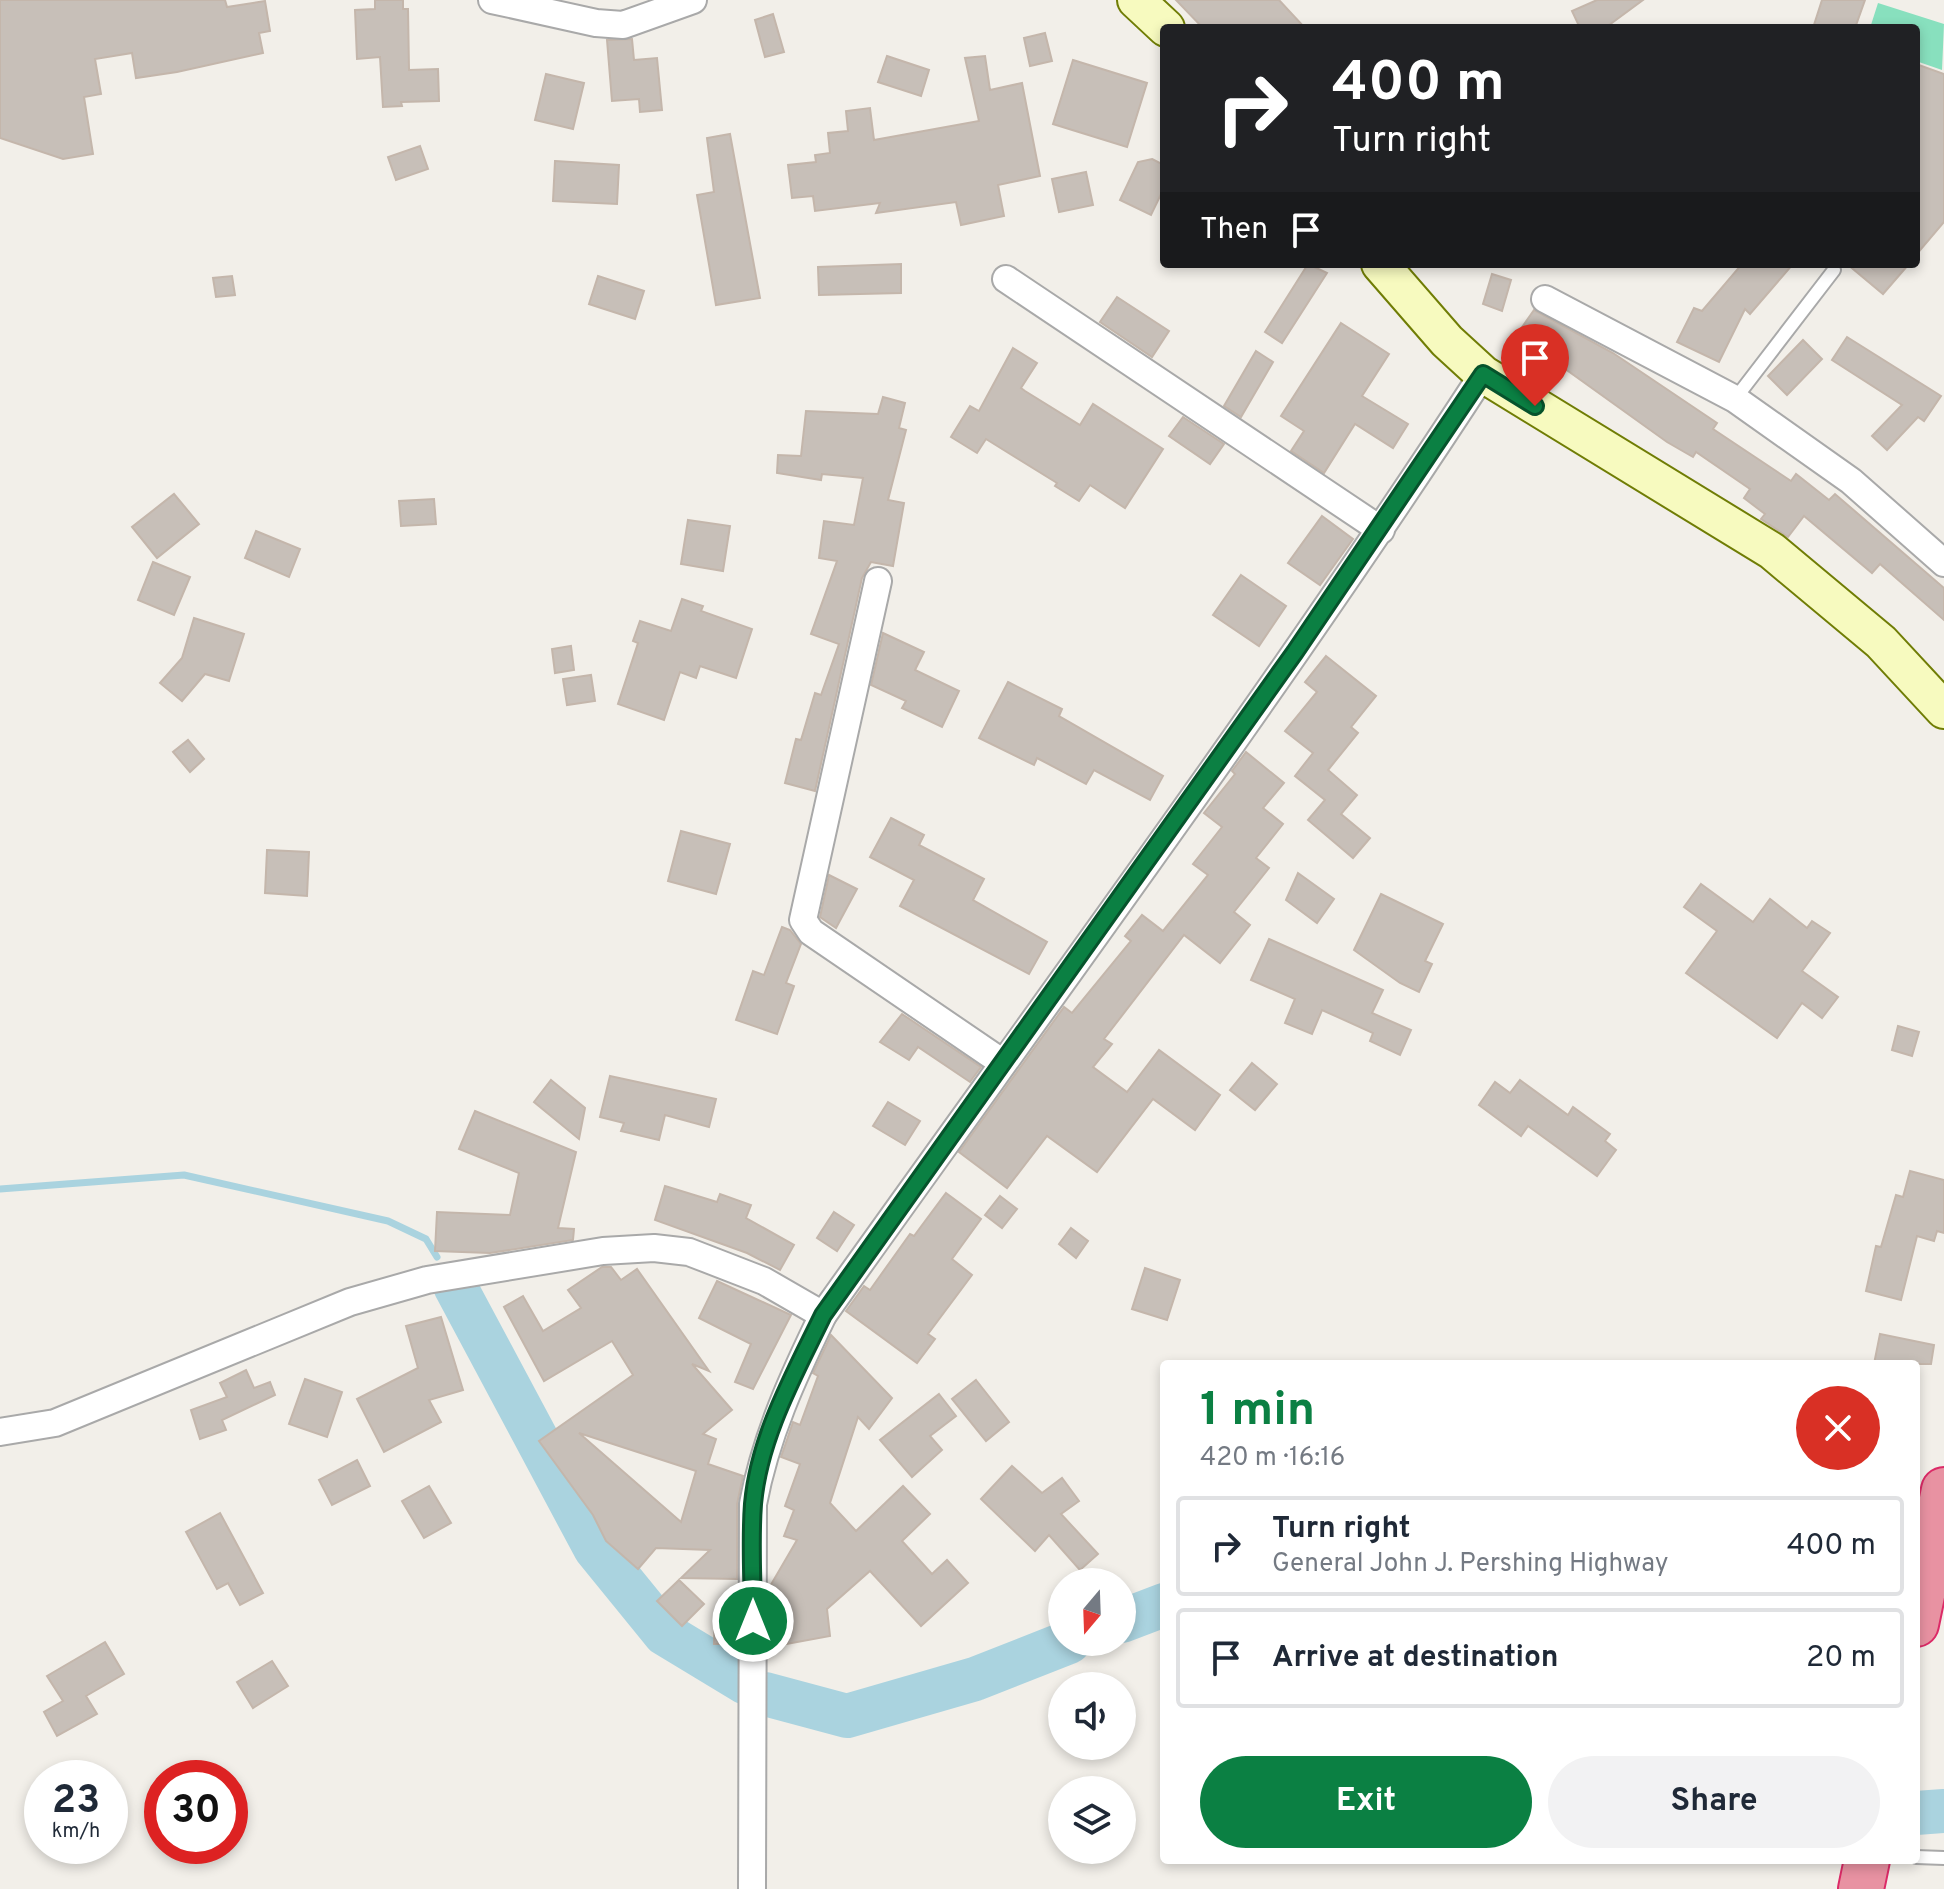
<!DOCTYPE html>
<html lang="en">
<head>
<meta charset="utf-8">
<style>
  body { margin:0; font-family:Overpass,sans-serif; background:#f2f2f3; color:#1f2937; height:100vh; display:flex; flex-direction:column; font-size:30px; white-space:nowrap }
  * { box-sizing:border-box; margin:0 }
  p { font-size:26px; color:#747a83 }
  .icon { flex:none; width:44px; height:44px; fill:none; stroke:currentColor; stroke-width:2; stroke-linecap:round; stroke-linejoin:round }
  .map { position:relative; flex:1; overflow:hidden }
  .panel { position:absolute; left:1160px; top:1360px; width:760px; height:504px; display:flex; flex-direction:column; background:#fff; border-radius:8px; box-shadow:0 4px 12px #0003 }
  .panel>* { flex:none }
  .banner { position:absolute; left:1160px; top:24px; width:760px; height:244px; border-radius:8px; box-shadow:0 4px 12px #0003; background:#202124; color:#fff; overflow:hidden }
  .needle { width:52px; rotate:199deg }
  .fabs { position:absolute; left:1048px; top:1568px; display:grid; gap:16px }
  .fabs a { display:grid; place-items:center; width:88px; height:88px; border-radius:50%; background:#fff; box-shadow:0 4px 12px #0003; font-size:40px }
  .speed { position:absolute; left:24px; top:1760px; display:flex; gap:16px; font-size:40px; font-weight:700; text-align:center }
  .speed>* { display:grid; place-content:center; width:104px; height:104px; border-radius:50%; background:#fff; box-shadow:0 4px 12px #0003; line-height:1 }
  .speed small { font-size:20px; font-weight:400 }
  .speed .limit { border:12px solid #d22; background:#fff; color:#111 }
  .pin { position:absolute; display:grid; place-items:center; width:68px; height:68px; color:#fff; margin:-82px -34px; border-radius:50% 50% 50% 0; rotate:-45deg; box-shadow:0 0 8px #0007 }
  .pin .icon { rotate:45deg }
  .me { position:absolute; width:88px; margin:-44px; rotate:0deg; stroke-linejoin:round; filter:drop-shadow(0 0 6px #0008) }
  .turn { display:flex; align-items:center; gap:28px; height:168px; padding:0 40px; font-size:36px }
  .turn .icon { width:104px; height:104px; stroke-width:2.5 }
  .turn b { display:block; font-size:56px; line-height:68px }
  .then { display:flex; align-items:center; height:76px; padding:0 40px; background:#0003; gap:16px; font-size:30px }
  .round { display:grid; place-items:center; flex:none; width:84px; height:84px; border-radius:42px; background:#f2f2f3 }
  .summary { display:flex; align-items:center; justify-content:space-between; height:136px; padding:0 40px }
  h1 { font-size:48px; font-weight:700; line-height:60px; color:#0b8043 }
  .action { display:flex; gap:16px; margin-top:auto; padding:16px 40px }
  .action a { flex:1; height:92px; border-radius:48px; background:#0b8043; color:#fff; font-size:32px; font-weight:700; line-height:92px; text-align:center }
  .action a+a { background:#f2f2f3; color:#1f2937 }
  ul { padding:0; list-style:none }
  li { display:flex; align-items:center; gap:24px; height:100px; margin:0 16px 12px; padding:0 24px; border:4px solid #e0e1e3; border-radius:8px }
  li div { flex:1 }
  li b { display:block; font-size:30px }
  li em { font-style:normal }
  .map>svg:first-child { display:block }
  .pitch { fill:#88e0be }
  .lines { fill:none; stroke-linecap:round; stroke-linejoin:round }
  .stream { stroke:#aad3df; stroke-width:7 }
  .river { stroke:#aad3df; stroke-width:44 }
  .building { fill:#c7bfb8; stroke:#c4b6ab; stroke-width:2; fill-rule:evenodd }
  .lane-casing { stroke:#a9a9a9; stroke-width:16 }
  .street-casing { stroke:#a9a9a9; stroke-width:30 }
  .secondary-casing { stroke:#707d05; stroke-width:40 }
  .highway-casing { stroke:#dc2a67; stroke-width:48 }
  .lane { stroke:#fff; stroke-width:12 }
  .street { stroke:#fff; stroke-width:26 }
  .secondary { stroke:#f7fabf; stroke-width:36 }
  .highway { stroke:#e892a2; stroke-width:44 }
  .route-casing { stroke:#07532c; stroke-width:20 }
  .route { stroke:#0b8043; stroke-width:14 }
</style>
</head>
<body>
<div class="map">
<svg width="1944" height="1889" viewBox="0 0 1944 1889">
  <rect width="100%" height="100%" fill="#f2efe9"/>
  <path class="pitch" d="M1878 3 1944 24 1942 70 1916 61V28H1870Z"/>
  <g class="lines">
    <path class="stream" d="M0 1189 184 1175 388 1221 426 1239 437 1257"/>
    <g class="river">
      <path d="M455 1286 595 1548 665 1634 746 1683"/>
      <path d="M1122 1621 1164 1605"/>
      <path d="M765 1694 847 1716 975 1679 1069 1642"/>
      <path d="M1916 1813 1944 1811"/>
    </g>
  </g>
  <g class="building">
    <path d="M0 0H225L227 7 265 1 270 31 259 33 263 53 177 72 136 78 132 53 95 59 101 94 84 97 93 154 63 159 0 138Z"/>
    <path d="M375 0H403V9H408L409 70 438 69 439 101 401 102 402 106 383 107 380 57 357 59 355 10 375 9Z"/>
    <path d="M1176 0H1279L1305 28H1203Z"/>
    <path d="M1597 0H1643L1605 28H1580L1572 11Z"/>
    <path d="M1822 0H1865L1855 28H1813Z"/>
    <path d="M773 14 784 52 765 57 755 20Z"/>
    <path d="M1045 33 1052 61 1030 66 1024 38Z"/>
    <path d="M632 39 634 60 657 58 662 110 640 112 639 99 612 101 607 40Z"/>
    <path d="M887 56 929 70 921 96 878 82Z"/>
    <path d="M985 56 990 90 1022 83 1040 176 998 185 1004 216 961 225 956 202 876 213 880 203 815 211 813 196 792 198 788 165 816 162 815 155 830 153 828 133 848 131 846 111 870 108 874 140 979 121 965 58Z"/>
    <path d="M1073 60 1147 83 1127 147 1053 124Z"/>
    <path d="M1916 64 1944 74V222L1916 255Z"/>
    <path d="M546 74 584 83 573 129 535 120Z"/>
    <path d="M730 134 760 298 716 305 697 195 714 192 707 138Z"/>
    <path d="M420 146 428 169 396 180 388 157Z"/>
    <path d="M1152 159 1164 165V188L1151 215 1120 200 1138 162Z"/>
    <path d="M555 161 619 165 617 204 553 201Z"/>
    <path d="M1086 172 1093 205 1059 212 1052 179Z"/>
    <path d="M901 264V293L819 295 818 267Z"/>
    <path d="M1308 264 1327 273 1282 343 1265 332Z"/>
    <path d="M1742 264H1793L1750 314 1745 309 1719 362 1677 342 1694 308 1702 311Z"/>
    <path d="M1847 264H1909L1883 294Z"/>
    <path d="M1492 274 1511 280 1502 311 1483 304Z"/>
    <path d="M232 276 235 295 216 297 213 278Z"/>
    <path d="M598 276 644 291 635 319 589 304Z"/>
    <path d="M1117 297 1169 331 1152 357 1100 322Z"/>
    <path d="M1534 310 1613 353 1717 423 1713 429 1791 481 1796 474 1829 500 1835 494 1944 588V620L1880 564 1872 573 1804 516 1788 537 1761 519 1765 514 1744 498 1750 489 1696 452 1693 457 1667 442 1561 366 1549 384 1504 353Z"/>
    <path d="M1341 323 1389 354 1362 396 1408 424 1393 448 1355 424 1324 473 1291 451 1304 431 1281 416Z"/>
    <path d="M1847 337 1941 396 1924 421 1918 417 1887 450 1872 436 1902 405 1832 360Z"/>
    <path d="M1803 340 1822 359 1787 395 1768 376Z"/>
    <path d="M1013 348 1037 363 1021 388 1025 391 1080 425 1093 404 1163 449 1125 508 1090 485 1079 501 1055 486 1057 483 986 439 977 453 951 437 970 406 979 411Z"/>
    <path d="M1256 351 1273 362 1241 417 1224 406Z"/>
    <path d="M883 397 905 403 899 428 906 430 888 500 904 503 893 566 871 562 862 578 815 791 785 783 796 739 801 740 815 693 821 695 839 644 811 634 837 561 819 558 824 521 854 525 863 478 822 474 821 480 777 473 778 455 801 456 806 411 878 414Z"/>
    <path d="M1183 417 1224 444 1210 464 1169 436Z"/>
    <path d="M174 494 199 524 157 558 132 527Z"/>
    <path d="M434 499 436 524 401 526 399 501Z"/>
    <path d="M1322 516 1353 539 1320 585 1288 563Z"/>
    <path d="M688 520 730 526 723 571 681 564Z"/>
    <path d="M256 531 300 549 289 577 245 558Z"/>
    <path d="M153 562 190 577 174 615 138 600Z"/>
    <path d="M1241 575 1286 606 1259 646 1213 615Z"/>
    <path d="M682 599 703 606 701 611 752 629 736 678 700 666 696 678 680 672 664 720 618 704 638 643 633 641 640 621 671 631Z"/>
    <path d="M194 618 244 634 229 681 205 674 182 701 160 683 182 658Z"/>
    <path d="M883 633 924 652 915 670 959 691 942 727 902 708 906 701 871 685Z"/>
    <path d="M571 646 574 670 555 673 552 649Z"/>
    <path d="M1326 656 1376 696 1351 727 1358 733 1328 770 1357 795 1341 814 1370 838 1353 858 1308 820 1325 800 1295 776 1313 753 1285 731 1317 692 1305 682Z"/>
    <path d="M591 675 595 701 567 705 563 679Z"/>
    <path d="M1008 682 1062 709 1059 716 1163 776 1150 800 1094 770 1086 784 1037 758 1034 765 979 738Z"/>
    <path d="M188 740 204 759 190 772 173 752Z"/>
    <path d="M1246 752 1284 783 1263 808 1283 824 1256 858 1269 868 1234 912 1250 925 1220 963 1184 935 1104 1039 1112 1044 1093 1067 1127 1092 1159 1050 1220 1095 1195 1130 1153 1099 1097 1172 1047 1136 1007 1188 959 1152 1064 1007 1072 1013 1131 941 1125 936 1142 915 1163 931 1208 875 1193 864 1222 827 1204 813 1235 774 1232 771Z"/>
    <path d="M891 818 924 835 919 845 984 879 973 900 1047 942 1029 974 900 906 914 880 870 857Z"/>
    <path d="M681 831 730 844 716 894 668 881Z"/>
    <path d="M267 850 309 852 307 896 265 893Z"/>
    <path d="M1298 873 1334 899 1317 923 1286 900Z"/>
    <path d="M829 875 857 889 836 928 820 917Z"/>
    <path d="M1701 884 1753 922 1770 899 1807 928 1812 921 1830 933 1802 971 1838 997 1822 1018 1802 1003 1777 1038 1686 973 1717 931 1684 907Z"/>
    <path d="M1381 894 1443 924 1425 961 1432 964 1419 992 1400 983 1354 950Z"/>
    <path d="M782 927 790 930 801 944 786 983 794 986 777 1034 736 1020 753 971 764 975Z"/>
    <path d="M1269 939 1383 990 1372 1013 1411 1030 1400 1055 1370 1041 1373 1033 1322 1010 1312 1034 1285 1023 1295 999 1251 980Z"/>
    <path d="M902 1014 981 1067 970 1082 918 1047 909 1060 880 1042Z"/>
    <path d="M1898 1026 1919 1032 1912 1056 1892 1050Z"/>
    <path d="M1252 1063 1277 1084 1255 1110 1230 1090Z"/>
    <path d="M610 1076 716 1099 709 1127 665 1115 659 1140 621 1131 624 1123 600 1117Z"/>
    <path d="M551 1080 585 1108 579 1139 534 1102Z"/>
    <path d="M1520 1080 1568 1115 1573 1107 1610 1134 1605 1141 1616 1150 1597 1176 1528 1126 1521 1136 1479 1105 1495 1082 1510 1093Z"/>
    <path d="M888 1102 920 1121 905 1145 873 1126Z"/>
    <path d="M475 1111 576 1152 558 1228 574 1229 573 1240 490 1253 435 1251 437 1212 510 1215 519 1173 459 1149Z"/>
    <path d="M1910 1171 1944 1180V1233L1937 1231 1934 1241 1917 1236 1901 1300 1866 1291 1876 1246 1881 1247 1896 1195 1903 1197Z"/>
    <path d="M665 1186 717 1202 720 1194 751 1205 746 1218 794 1245 780 1270 747 1253 655 1220Z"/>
    <path d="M946 1193 981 1219 952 1259 972 1275 928 1334 935 1339 917 1363 846 1311 864 1286 870 1290 910 1234 914 1236Z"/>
    <path d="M1000 1196 1017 1209 1002 1228 985 1215Z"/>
    <path d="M834 1212 854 1225 837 1251 817 1238Z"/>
    <path d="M1071 1228 1088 1241 1076 1258 1059 1244Z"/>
    <path d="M602 1267H611L621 1280 637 1269 709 1371 692 1364 732 1410 703 1434 716 1439 708 1464 743 1476 737 1504V1579L681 1578 710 1550 656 1548 638 1569 606 1541 593 1515 539 1441 633 1375 612 1341 544 1381 504 1307 523 1296 543 1331 581 1308 568 1290ZM579 1433 696 1471 681 1522Z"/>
    <path d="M1145 1268 1180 1280 1167 1320 1132 1309Z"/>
    <path d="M717 1281 791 1315 753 1389 735 1382 751 1344 699 1318Z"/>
    <path d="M441 1317 463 1390 429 1400 441 1422 384 1452 357 1399 418 1368 406 1326Z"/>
    <path d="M1880 1334 1934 1345 1931 1364H1874Z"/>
    <path d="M831 1335 892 1398 869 1429 858 1417 830 1503 856 1531 903 1486 930 1514 902 1541 932 1574 947 1560 968 1583 921 1626 870 1571 827 1609 830 1636 770 1647 769 1588 797 1540 784 1536 794 1510 785 1506 800 1464 781 1457 793 1422 800 1425 818 1376 813 1373Z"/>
    <path d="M246 1370 254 1388 270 1382 275 1395 222 1420 226 1430 200 1439 191 1410 227 1397 220 1383Z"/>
    <path d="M305 1379 342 1392 327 1437 289 1424Z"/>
    <path d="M976 1380 1009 1422 986 1441 952 1399Z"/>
    <path d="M939 1394 956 1416 930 1436 942 1450 912 1477 880 1440Z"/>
    <path d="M357 1460 370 1486 332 1505 319 1480Z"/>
    <path d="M1012 1466 1042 1493 1062 1478 1079 1501 1061 1514 1098 1554 1080 1570 1049 1535 1035 1551 981 1499Z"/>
    <path d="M429 1486 451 1523 424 1538 402 1501Z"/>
    <path d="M220 1513 263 1593 240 1605 228 1583 217 1589 186 1532Z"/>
    <path d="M679 1580 704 1604 682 1626 657 1601Z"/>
    <path d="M715 1618 737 1619V1644H714Z"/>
    <path d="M105 1642 124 1674 86 1696 97 1714 57 1736 44 1712 63 1701 47 1676Z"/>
    <path d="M272 1661 288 1686 253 1708 237 1682Z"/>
  </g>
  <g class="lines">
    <defs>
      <g id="lane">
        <path d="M1735 399 1834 270"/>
        <path d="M1916 1857 1944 1858"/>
      </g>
      <g id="street">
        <path d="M492 0 596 23 623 25 693 0"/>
        <path d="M1006 279 1381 530"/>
        <path d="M1545 299 1735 399 1851 481 1944 563"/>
        <path d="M878 581 803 920 811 932 1003 1063"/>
        <path d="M0 1432 55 1423 350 1302 427 1280 603 1251 654 1248 689 1252 764 1281 823 1315"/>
        <path d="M752 1889 753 1504C766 1435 793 1377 823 1315 1045 1003 1274 695 1483 374"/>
      </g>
      <g id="secondary">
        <path d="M1136 0 1166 28"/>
        <path d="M1380 264 1447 341 1483 374 1772 551 1881 642 1944 710"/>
      </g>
      <g id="highway">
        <path d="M1916 1624 1944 1490"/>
        <path d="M1861 1889 1867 1860"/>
      </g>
    </defs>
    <use href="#lane" class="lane-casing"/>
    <use href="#street" class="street-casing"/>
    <use href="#secondary" class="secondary-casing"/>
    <use href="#highway" class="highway-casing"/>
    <use href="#lane" class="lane"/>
    <use href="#street" class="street"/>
    <use href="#secondary" class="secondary"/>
    <use href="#highway" class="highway"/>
  </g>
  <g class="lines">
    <defs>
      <path id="route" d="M753 1621C753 1583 750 1543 753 1504 759 1437 794 1375 823 1315L1295 652 1483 374 1535 406"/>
    </defs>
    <use href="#route" class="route-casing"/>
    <use href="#route" class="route"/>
  </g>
</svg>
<div class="fabs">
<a><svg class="needle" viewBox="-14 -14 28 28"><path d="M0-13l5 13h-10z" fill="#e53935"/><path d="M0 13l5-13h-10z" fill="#747a83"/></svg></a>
<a><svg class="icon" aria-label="sound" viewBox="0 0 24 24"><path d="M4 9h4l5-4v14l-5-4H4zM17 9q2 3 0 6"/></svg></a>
<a><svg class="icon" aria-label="layers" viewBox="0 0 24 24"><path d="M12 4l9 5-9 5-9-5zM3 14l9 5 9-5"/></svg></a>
</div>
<div class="speed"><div>23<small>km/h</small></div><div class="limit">30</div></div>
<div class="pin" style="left:1535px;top:406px;background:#d93025"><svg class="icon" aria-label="arrive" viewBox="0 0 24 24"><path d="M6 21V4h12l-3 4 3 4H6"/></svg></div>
<svg class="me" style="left:753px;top:1621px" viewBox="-20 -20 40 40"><circle r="17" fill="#0b8043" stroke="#fff" stroke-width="3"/><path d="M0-11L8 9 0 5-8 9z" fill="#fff"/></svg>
<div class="banner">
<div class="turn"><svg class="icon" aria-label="right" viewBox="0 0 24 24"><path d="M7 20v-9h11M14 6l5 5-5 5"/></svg><div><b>400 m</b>Turn right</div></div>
<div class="then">Then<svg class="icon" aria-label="arrive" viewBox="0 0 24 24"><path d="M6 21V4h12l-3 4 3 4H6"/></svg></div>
</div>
<section class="panel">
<div class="summary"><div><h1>1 min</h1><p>420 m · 16:16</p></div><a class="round" style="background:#d93025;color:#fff"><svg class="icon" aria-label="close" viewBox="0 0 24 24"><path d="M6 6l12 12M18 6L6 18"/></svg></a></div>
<ul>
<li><svg class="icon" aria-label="right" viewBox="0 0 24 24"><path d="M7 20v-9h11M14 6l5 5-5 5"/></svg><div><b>Turn right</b><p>General John J. Pershing Highway</p></div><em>400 m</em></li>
<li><svg class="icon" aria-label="arrive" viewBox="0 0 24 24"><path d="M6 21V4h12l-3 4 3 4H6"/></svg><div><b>Arrive at destination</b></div><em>20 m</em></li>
</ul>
<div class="action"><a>Exit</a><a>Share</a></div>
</section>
</div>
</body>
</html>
